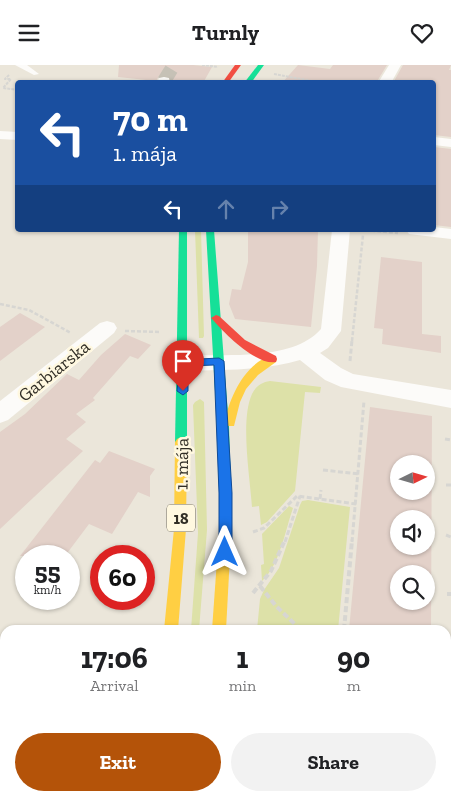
<!DOCTYPE html>
<html lang="en">
<head>
<meta charset="utf-8">
<style>
  body { margin:0; font-family:"Zilla Slab",serif; background:#f2f2f2; color:#202124; height:100vh; display:flex; flex-direction:column; font-size:19px; white-space:nowrap }
  * { box-sizing:border-box; margin:0 }
  p { font-size:16px; color:#757577 }
  .icon { flex:none; width:28px; height:28px; fill:none; stroke:currentColor; stroke-width:2; stroke-linecap:round; stroke-linejoin:round }
  .map { position:relative; flex:1; overflow:hidden }
  .drawer { position:absolute; left:0px; top:560px; width:451px; height:176px; display:flex; flex-direction:column; background:#fff; border-radius:15px 15px 0 0; box-shadow:0 1px 4px #0004 }
  .drawer>* { flex:none }
  .hud { position:absolute; left:15px; top:15px; width:421px; height:152px; border-radius:5px; box-shadow:0 1px 4px #0004; background:#1a4fa0; color:#fff; overflow:hidden }
  .needle { width:32px; rotate:85deg }
  .controls { position:absolute; left:390px; top:390px; display:grid; gap:10px }
  .controls a { display:grid; place-items:center; width:45px; height:45px; border-radius:50%; background:#fff; box-shadow:0 1px 4px #0004; font-size:25px }
  .speed { position:absolute; left:15px; top:480px; display:flex; gap:10px; font-size:25px; font-weight:700; text-align:center }
  .speed>* { display:grid; place-content:center; width:65px; height:65px; border-radius:50%; background:#fff; box-shadow:0 1px 4px #0004; line-height:1 }
  .speed small { font-size:12px; font-weight:400 }
  .speed .limit { border:8px solid #d22; background:#fff; color:#111 }
  .pin { position:absolute; display:grid; place-items:center; width:42px; height:42px; color:#fff; margin:-51px -21px; border-radius:50% 50% 50% 0; rotate:-45deg; box-shadow:0 0 5px #0007 }
  .pin .icon { rotate:45deg }
  .me { position:absolute; width:55px; margin:-28px; rotate:0deg; stroke-linejoin:round; filter:drop-shadow(0 0 4px #0008) }
  .turn { display:flex; align-items:center; gap:18px; height:105px; padding:0 15px; font-size:22px }
  .turn .icon { width:65px; height:65px; stroke-width:2.5 }
  .turn b { display:block; font-size:35px; line-height:42px }
  .lanes { display:flex; align-items:center; height:48px; padding:0 15px; background:#0003; justify-content:center; gap:25px; direction:ltr }
  .lanes .off { opacity:.35 }
  .eta { display:flex; justify-content:space-evenly; align-items:center; height:85px; text-align:center }
  .eta b { font-size:30px; font-weight:700; line-height:35px }
  .primary-button { display:flex; gap:10px; margin-top:auto; padding:10px 15px }
  .primary-button a { flex:1; height:58px; border-radius:30px; background:#b45309; color:#fff; font-size:20px; font-weight:700; line-height:58px; text-align:center }
  .primary-button a+a { background:#f2f2f2; color:#202124 }
  header { display:flex; justify-content:space-between; align-items:center; height:65px; padding:0 15px; background:#fff; font-size:22px; font-weight:700 }
  .map>svg:first-child { display:block }
  .green { fill:#dde1a8 }
  .building { fill:#e3d1c9; fill-rule:evenodd }
  .lines { fill:none; stroke-linecap:round; stroke-linejoin:round }
  .street-tunnel { stroke:#c6c1b6; stroke-width:14; stroke-dasharray:14 7; stroke-linecap:butt }
  .path-far3 { stroke:#d7d6d2; stroke-width:2; stroke-dasharray:3 1; stroke-linecap:butt }
  .path-far2 { stroke:#d7d6d2; stroke-width:2.5; stroke-dasharray:4 2; stroke-linecap:butt }
  .path-far1 { stroke:#d7d6d2; stroke-width:3; stroke-dasharray:5 2.5; stroke-linecap:butt }
  .path { stroke:#d7d6d2; stroke-width:4; stroke-dasharray:6 3; stroke-linecap:butt }
  .lane { fill:#fcfbf9; fill-rule:evenodd }
  .street { fill:#fcfbf9; fill-rule:evenodd }
  .fast { fill:#16e098; fill-rule:evenodd }
  .slow { fill:#ffcf43; fill-rule:evenodd }
  .jam { fill:#f24e42; fill-rule:evenodd }
  .route { fill:#1a73e8; stroke:#114b97 }
  .labels { text-anchor:middle; stroke-width:5; stroke-linejoin:round; paint-order:stroke }
  .shield { fill:#fff8e0; stroke:#6e6a5d; stroke-width:1 }
  .shield-label { font-size:16px; font-weight:bold; fill:#302d25 }
  .street-label { font-size:18px; fill:#302d25; stroke:#fff8e0 }
</style>
</head>
<body>
<header><svg class="icon" aria-label="menu" viewBox="0 0 24 24"><path d="M4 6h16M4 12h16M4 18h16"/></svg>Turnly<svg class="icon" aria-label="heart" viewBox="0 0 24 24"><path d="M12 20l-8-8c-3-5 5-10 8-4 3-6 11-1 8 4z"/></svg></header>
<div class="map">
<svg width="451" height="736" viewBox="0 0 451 736">
  <rect width="100%" height="100%" fill="#ebe6da"/>
  <g class="green">
    <path d="M195 165H201L204 271 203 273H199Z"/>
    <path d="M270 316 321 322 320 328 305 327 295 426 267 457 261 460 259 441 252 442C250 412 240 355 252 329 256 321 262 317 270 316Z"/>
    <path d="M200 334 204 337 207 465 199 565H191L198 468 193 340 195 337Z"/>
    <path d="M308 435 350 442 338 565H257L260 534 264 525 279 503 300 440 302 436Z"/>
    <path d="M289 441 293 443C285 466 280 499 262 516L261 500 264 499 262 469Z"/>
  </g>
  <g class="building">
    <path d="M119 0H193L212 2 203 18H176L172 17 169 11 164 10 159 11 156 16 118 12Z"/>
    <path d="M298 0 330 4 333 0H387L376 18H282Z"/>
    <path d="M403 0H451L449 5H451V72L434 70V18H393Z"/>
    <path d="M434 82 451 84V162L434 160Z"/>
    <path d="M248 165H318L317 201 311 262 235 254 229 239 232 224 241 225 248 197Z"/>
    <path d="M381 192 422 197V269L441 271V288L382 279 383 264 374 263Z"/>
    <path d="M20 248 45 262 0 296V262Z"/>
    <path d="M125 269 151 280 138 294 130 291 93 333 95 335 76 349 86 357 66 374 83 386 0 464V367L25 349 67 309 79 315 101 290Z"/>
    <path d="M370 342 432 351 431 565H349ZM399 399H426V426H399ZM399 454H426V481H399ZM399 509H426V536H399Z"/>
    <path d="M109 386 155 404 150 411V432L138 427 112 469 89 459 65 491H20L95 395 100 398Z"/>
  </g>
  <g class="lines">
    <path class="street-tunnel" d="M164 16 174 0"/>
    <g class="path-far3">
      <path d="M202 0 218 2"/>
      <path d="M274 9 323 18"/>
      <path d="M9 10 5 14H11L3 23 18 25"/>
    </g>
    <g class="path-far2">
      <path d="M365 165 398 168"/>
      <path d="M0 239 29 245 71 268"/>
      <path d="M125 266 161 267"/>
      <path d="M352 276 363 170"/>
    </g>
    <g class="path-far1">
      <path d="M350 296 352 275"/>
      <path d="M445 374 451 375"/>
      <path d="M323 405 359 409"/>
      <path d="M446 420H451"/>
      <path d="M320 434 321 425"/>
      <path d="M253 467 264 463 297 431 356 439"/>
      <path d="M446 470 451 472"/>
      <path d="M285 477 300 431"/>
      <path d="M352 477 364 336"/>
    </g>
    <g class="path">
      <path d="M260 521 276 541 301 565"/>
      <path d="M253 528 271 506 285 475"/>
      <path d="M447 529H451"/>
      <path d="M344 565 352 475"/>
      <path d="M449 595 451 596"/>
      <path d="M446 637 451 638"/>
      <path d="M0 664 5 666"/>
    </g>
    <g class="lane">
      <path d="M15 0H27L39 9 34 10Z"/>
      <path d="M234 731H253L255 736H236Z"/>
    </g>
    <g class="street">
      <path d="M389 0H401L391 18H378Z"/>
      <path d="M164 12 169 13 170 18H157L159 13Z"/>
      <path d="M0 66 18 67V75L0 74Z"/>
      <path d="M434 72 451 74V82L434 80Z"/>
      <path d="M434 162 451 164V174L409 169 406 165H434Z"/>
      <path d="M332 165H350L341 266 328 283 320 288 341 303 353 309 451 325V343L341 322 325 315 300 295C262 306 222 305 183 306L175 303 172 298 175 293 183 290C224 289 292 297 321 264Z"/>
      <path d="M107 256 114 258 117 263 114 268 8 355 0 358V336L100 258Z"/>
    </g>
    <g class="fast">
      <path d="M258 0H264L251 18H244Z"/>
      <path d="M179 165H187V377L185 380H177L175 377Z"/>
      <path d="M206 165H214L229 362 232 453 230 457 226 458 222 457 220 453 217 362Z"/>
      <path d="M32 731H54L56 736H34Z"/>
      <path d="M130 731H146L145 736H129Z"/>
      <path d="M186 731H202L201 736H185Z"/>
    </g>
    <g class="slow">
      <path d="M272 290 277 294 276 297 258 310 246 324 240 337 234 361H226L224 358C230 332 244 299 272 290Z"/>
      <path d="M181 372 185 374 187 377 186 464 178 565H164L174 464 175 377 177 374Z"/>
      <path d="M226 448 230 449 232 453 226 565H212L220 453 222 449Z"/>
      <path d="M0 700 5 702V719L0 717Z"/>
    </g>
    <g class="jam">
      <path d="M235 0H241L228 18H222Z"/>
      <path d="M216 250 219 251 245 275 276 291 277 294 276 297C257 301 224 268 213 255L211 253Z"/>
    </g>
  </g>
  <path class="route" d="M219 293 224 296 232 428V487L230 491 225 493 221 491 219 487V428L214 300 188 301V326L183 330 177 326 180 295Z"/>
  <g class="labels">
    <rect class="shield" x="167" y="439.5" width="28" height="27" rx="4"/>
    <g class="shield-label">
      <text x="181" y="459">18</text>
    </g>
    <g class="street-label">
      <text transform="translate(54 306) rotate(-39)" y="6">Garbiarska</text>
      <text transform="translate(182 399) rotate(-89)" y="6">1. mája</text>
    </g>
  </g>
</svg>
<div class="controls">
<a><svg class="needle" viewBox="-14 -14 28 28"><path d="M0-13l5 13h-10z" fill="#e53935"/><path d="M0 13l5-13h-10z" fill="#757577"/></svg></a>
<a><svg class="icon" aria-label="sound" viewBox="0 0 24 24"><path d="M4 9h4l5-4v14l-5-4H4zM17 9q2 3 0 6"/></svg></a>
<a><svg class="icon" aria-label="search" viewBox="0 0 24 24"><circle cx="10" cy="10" r="6"/><path d="M15 15l6 6"/></svg></a>
</div>
<div class="speed"><div>55<small>km/h</small></div><div class="limit">60</div></div>
<div class="pin" style="left:183px;top:326px;background:#d93025"><svg class="icon" aria-label="arrive" viewBox="0 0 24 24"><path d="M6 21V4h12l-3 4 3 4H6"/></svg></div>
<svg class="me" style="left:225px;top:487px" viewBox="-20 -20 40 40"><path d="M0-17L14 15 0 8-14 15z" fill="#1a73e8" stroke="#fff" stroke-width="4"/></svg>
<div class="hud">
<div class="turn"><svg class="icon" aria-label="left" viewBox="0 0 24 24"><path d="M17 20v-9H6M10 6l-5 5 5 5"/></svg><div><b>70 m</b>1. mája</div></div>
<div class="lanes"><svg class="icon" aria-label="left" viewBox="0 0 24 24"><path d="M17 20v-9H6M10 6l-5 5 5 5"/></svg><svg class="icon off" aria-label="ahead" viewBox="0 0 24 24"><path d="M12 20V5M6 11l6-6 6 6"/></svg><svg class="icon off" aria-label="right" viewBox="0 0 24 24"><path d="M7 20v-9h11M14 6l5 5-5 5"/></svg></div>
</div>
<section class="drawer">
<div class="eta">
<div><b>17:06</b><p>Arrival</p></div>
<div><b>1</b><p>min</p></div>
<div><b>90</b><p>m</p></div>
</div>
<div class="primary-button"><a>Exit</a><a>Share</a></div>
</section>
</div>
</body>
</html>
